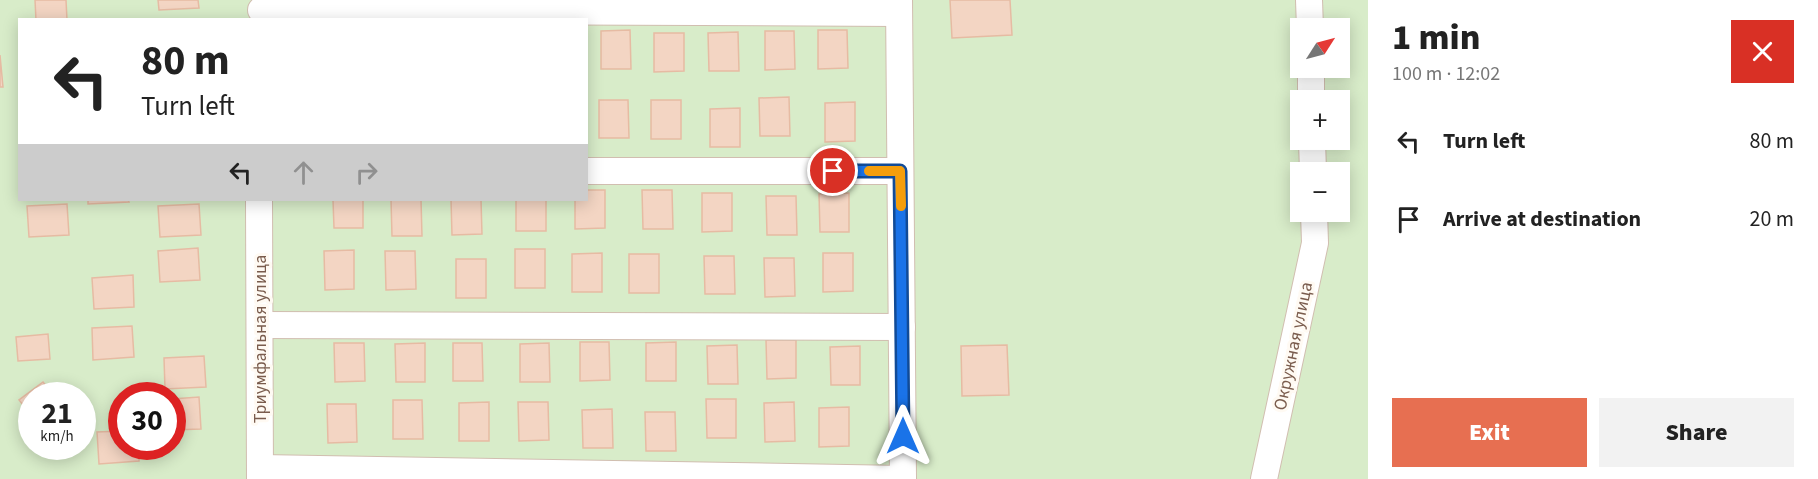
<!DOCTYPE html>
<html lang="en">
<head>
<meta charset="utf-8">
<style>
  body { margin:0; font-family:"Source Sans 3",sans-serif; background:#f2f2f2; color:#222; height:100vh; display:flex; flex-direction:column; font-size:22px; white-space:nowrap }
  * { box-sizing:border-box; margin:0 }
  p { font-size:20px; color:#767676 }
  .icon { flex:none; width:33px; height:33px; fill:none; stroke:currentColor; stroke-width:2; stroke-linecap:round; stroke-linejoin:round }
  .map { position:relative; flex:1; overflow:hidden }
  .sheet { display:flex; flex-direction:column; background:#fff; width:450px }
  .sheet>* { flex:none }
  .hud { position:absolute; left:18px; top:18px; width:570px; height:183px; border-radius:0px; box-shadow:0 3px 15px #0003; background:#fff; color:#222; overflow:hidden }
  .needle { width:39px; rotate:54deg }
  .tools { position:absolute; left:1290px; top:18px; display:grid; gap:12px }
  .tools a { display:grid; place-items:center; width:60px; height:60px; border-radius:0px; background:#fff; box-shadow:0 3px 15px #0003; font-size:30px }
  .speed { position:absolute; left:18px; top:382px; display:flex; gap:12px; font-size:30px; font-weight:700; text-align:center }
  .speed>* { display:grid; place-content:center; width:78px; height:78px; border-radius:50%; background:#fff; box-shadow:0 3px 15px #0003; line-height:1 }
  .speed small { font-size:15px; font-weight:400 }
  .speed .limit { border:9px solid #d22; background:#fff; color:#111 }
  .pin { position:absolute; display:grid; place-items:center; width:51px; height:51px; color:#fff; margin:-26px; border:3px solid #fff; border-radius:50%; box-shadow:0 2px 6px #0007 }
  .me { position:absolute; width:66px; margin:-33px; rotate:0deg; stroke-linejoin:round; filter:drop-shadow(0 0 4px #0008) }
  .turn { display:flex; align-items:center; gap:21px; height:126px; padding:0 24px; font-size:27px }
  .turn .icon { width:78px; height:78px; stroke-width:2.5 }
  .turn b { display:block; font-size:42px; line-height:51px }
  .lanes { display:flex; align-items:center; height:57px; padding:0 24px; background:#0003; justify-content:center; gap:30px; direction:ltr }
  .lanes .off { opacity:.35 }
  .round { display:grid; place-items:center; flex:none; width:63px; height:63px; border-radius:0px; background:#f2f2f2 }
  .headline { display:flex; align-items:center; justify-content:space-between; height:102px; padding:0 24px }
  h1 { font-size:36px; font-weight:800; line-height:45px }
  .action { display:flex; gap:12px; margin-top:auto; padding:12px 24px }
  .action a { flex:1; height:69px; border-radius:0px; background:#e76f51; color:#fff; font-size:24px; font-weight:800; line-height:69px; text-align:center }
  .action a+a { background:#f2f2f2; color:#222 }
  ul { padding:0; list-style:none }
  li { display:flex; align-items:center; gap:18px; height:78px; padding:0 24px }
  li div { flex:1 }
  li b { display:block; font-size:22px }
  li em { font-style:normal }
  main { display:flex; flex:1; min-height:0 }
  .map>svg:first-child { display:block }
  .green { fill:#d8ecc9; fill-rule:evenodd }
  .building { fill:#f3d5c3; stroke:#e6bba3; stroke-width:1.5 }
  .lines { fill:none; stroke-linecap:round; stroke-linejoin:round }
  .minor-casing { stroke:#d1beb0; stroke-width:28 }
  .minor { stroke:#fff; stroke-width:26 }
  .route-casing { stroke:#114b97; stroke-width:15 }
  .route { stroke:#1a73e8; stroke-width:10 }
  .slow { stroke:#f59e0b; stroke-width:10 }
  .labels { text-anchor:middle; stroke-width:6; stroke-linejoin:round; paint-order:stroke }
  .street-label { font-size:18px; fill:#7a5c4d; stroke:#fffaf3 }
</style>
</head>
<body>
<main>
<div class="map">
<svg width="1368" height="479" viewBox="0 0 1368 479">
  <rect width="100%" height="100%" fill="#fdf6ec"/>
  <path class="green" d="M0 0H1368V479H0ZM20 20H586V200H20ZM1300 28H1340V68H1300ZM1300 100H1340V140H1300ZM1300 172H1340V212H1300ZM32 396H82V447H32ZM122 396H172V447H122Z"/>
  <g class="building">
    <path d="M35 0H66L67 20H36Z"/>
    <path d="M158 0H198L199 8 159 10Z"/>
    <path d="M950 0H1010L1012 35 952 38Z"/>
    <path d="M630 30 631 69H601V31Z"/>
    <path d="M818 30H847L848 68 818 69Z"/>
    <path d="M765 31H794L795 69 765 70Z"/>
    <path d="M738 32 739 71H709L708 33Z"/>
    <path d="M654 33H684V71L654 72Z"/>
    <path d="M0 55 3 87H0Z"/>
    <path d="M789 97 790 136H760L759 98Z"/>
    <path d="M599 100H628L629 138H599Z"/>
    <rect x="651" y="100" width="30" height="39"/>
    <path d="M855 102V141L825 142V103Z"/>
    <path d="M740 108V147H710V109Z"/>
    <path d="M586 190H605V228L575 229V200H586Z"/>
    <path d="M642 190H672L673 229H643Z"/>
    <path d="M702 193H732V231L702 232Z"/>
    <path d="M849 193V232H820L819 194Z"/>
    <path d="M766 196H796L797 235H767Z"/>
    <path d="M88 200H128L129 202 88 204Z"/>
    <path d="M333 200H363V228H334Z"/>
    <path d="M391 200H421L422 236H392Z"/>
    <path d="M451 200H481L482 234 452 235Z"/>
    <rect x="516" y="200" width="30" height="31"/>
    <path d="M67 204 69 235 29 237 27 206Z"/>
    <path d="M199 204 201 235 160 237 158 206Z"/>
    <path d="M198 248 200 280 160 282 158 251Z"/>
    <rect x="515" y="249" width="30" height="39"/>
    <path d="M354 250V289L325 290 324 251Z"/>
    <path d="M385 251H415L416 289 386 290Z"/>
    <path d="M602 253V292H572V254Z"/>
    <path d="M823 253H853V291L823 292Z"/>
    <rect x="629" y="254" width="30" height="39"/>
    <path d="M704 256H734L735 294H705Z"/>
    <path d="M764 258H794L795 296 765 297Z"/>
    <rect x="456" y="259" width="30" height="39"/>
    <path d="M133 275 134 307 94 309 92 278Z"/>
    <path d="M132 326 134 357 93 360 92 328Z"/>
    <path d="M48 334 50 359 18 361 16 337Z"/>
    <path d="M766 340H796V378L767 379Z"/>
    <path d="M580 342H609L610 380 580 381Z"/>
    <path d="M676 342V381H646V343Z"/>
    <path d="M334 343H364L365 381 335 382Z"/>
    <path d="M425 343V382H396L395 344Z"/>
    <path d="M453 343H482L483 381H453Z"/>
    <path d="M549 343 550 382H520V344Z"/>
    <path d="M737 345 738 384H708L707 346Z"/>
    <path d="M1007 345 1009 395 962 396 961 346Z"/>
    <path d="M860 346V385H831L830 347Z"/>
    <path d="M204 356 206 387 165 389 164 358Z"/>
    <path d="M43 382 54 396H32V416L19 400Z"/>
    <path d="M199 397 201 429 172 430V399Z"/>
    <path d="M706 399H736V438H707Z"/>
    <path d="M393 400H422L423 439H393Z"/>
    <path d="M489 402V441H459V403Z"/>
    <path d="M518 402H548L549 440 519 441Z"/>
    <path d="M794 402 795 441 765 442 764 403Z"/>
    <path d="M327 404H356L357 442 328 443Z"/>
    <path d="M849 407V446L819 447V408Z"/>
    <path d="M612 409 613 448H583L582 410Z"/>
    <path d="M645 412H675L676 451H646Z"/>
    <path d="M122 431V447H139V461L99 464 97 432Z"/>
  </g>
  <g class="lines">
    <defs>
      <g id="minor">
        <path d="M899 0 903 479"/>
        <path d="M1309 0 1310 28"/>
        <path d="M261 10 899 13"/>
        <path d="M1311 68V100"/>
        <path d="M1312 140 1313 172"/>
        <path d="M586 171H900"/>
        <path d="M259 200 260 479"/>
        <path d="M260 325 902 327"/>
        <path d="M260 468 903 479"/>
        <path d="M1264 479 1315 243 1314 212"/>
      </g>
    </defs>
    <use href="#minor" class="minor-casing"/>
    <use href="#minor" class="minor"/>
  </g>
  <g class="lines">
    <defs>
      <path id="route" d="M833 171H900L903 436"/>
    </defs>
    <use href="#route" class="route-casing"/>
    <use href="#route" class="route"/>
    <path class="slow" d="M869 171H900L901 206"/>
  </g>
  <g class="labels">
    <g class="street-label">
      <text transform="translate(260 339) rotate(-90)" y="6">Триумфальная улица</text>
      <text transform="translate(1293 346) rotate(-78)" y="6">Окружная улица</text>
    </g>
  </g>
</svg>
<div class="tools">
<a><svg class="needle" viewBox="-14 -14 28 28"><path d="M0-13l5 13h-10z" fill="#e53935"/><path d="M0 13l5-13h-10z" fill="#767676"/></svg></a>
<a>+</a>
<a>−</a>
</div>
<div class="speed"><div>21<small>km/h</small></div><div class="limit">30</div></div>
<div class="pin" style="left:833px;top:171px;background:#d93025"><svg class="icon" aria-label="arrive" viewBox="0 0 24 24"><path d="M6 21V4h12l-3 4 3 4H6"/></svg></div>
<svg class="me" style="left:903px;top:436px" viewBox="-20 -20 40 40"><path d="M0-17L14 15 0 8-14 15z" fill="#1a73e8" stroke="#fff" stroke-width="4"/></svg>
<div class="hud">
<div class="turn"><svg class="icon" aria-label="left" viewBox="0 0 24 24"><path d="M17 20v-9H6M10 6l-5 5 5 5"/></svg><div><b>80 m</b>Turn left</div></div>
<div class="lanes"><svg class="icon" aria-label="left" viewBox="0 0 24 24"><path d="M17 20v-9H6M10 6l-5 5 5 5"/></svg><svg class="icon off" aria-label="ahead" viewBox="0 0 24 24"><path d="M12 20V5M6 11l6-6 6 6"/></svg><svg class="icon off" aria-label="right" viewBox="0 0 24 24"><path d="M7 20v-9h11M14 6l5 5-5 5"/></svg></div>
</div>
</div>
<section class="sheet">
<div class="headline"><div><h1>1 min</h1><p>100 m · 12:02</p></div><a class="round" style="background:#d93025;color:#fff"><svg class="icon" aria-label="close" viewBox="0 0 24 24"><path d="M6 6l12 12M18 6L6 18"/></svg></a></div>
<ul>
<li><svg class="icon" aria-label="left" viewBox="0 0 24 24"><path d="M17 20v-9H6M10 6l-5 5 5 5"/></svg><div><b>Turn left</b></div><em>80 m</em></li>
<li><svg class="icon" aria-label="arrive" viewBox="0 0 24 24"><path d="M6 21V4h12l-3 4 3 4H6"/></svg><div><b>Arrive at destination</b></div><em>20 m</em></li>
</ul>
<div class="action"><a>Exit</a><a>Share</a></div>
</section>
</main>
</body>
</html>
